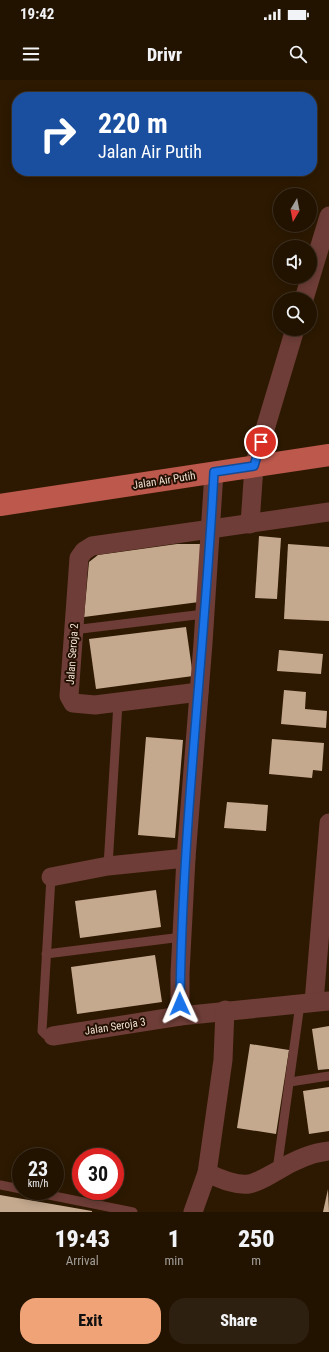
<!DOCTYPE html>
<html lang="en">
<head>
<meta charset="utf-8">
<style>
  body { margin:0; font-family:"Roboto Condensed",sans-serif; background:#2e2010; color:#f1f3f6; height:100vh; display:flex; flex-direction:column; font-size:15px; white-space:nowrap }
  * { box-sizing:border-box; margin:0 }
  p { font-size:13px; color:#a29e99 }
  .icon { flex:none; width:22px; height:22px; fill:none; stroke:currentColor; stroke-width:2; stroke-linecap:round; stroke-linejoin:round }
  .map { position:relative; height:1132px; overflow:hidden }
  .drawer { display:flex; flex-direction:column; background:#221301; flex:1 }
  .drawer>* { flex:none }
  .top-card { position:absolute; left:12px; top:12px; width:305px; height:84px; border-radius:16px; box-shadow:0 2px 10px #0003,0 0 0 1px #3f3223; background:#1a4fa0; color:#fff; overflow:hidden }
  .needle { width:26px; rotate:190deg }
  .controls { position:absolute; left:273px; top:108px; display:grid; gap:8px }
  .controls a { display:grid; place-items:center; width:44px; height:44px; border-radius:50%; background:#221301; box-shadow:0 2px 10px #0003,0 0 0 1px #3f3223; font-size:20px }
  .speed { position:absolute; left:12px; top:1068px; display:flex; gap:8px; font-size:20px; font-weight:700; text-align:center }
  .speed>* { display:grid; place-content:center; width:52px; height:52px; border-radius:50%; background:#221301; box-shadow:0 2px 10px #0003,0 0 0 1px #3f3223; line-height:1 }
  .speed small { font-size:10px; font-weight:400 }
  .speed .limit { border:6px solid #d22; background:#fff; color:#111 }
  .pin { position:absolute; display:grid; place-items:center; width:34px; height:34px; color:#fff; margin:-17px; border:2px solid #fff; border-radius:50%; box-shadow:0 1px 4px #0007 }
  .me { position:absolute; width:44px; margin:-22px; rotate:359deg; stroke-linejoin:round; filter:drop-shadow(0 0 3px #0008) }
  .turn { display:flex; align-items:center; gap:14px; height:84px; padding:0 20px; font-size:18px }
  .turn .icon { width:52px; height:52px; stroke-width:2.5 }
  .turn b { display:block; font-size:28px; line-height:34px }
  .eta { display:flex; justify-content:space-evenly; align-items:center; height:68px; text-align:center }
  .eta b { font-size:24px; font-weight:800; line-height:28px }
  .cta { display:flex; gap:8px; margin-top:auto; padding:8px 20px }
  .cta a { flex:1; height:46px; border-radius:16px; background:#efa377; color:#111; font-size:16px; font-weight:800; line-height:46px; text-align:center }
  .cta a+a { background:#2e2010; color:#f1f3f6 }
  .status { display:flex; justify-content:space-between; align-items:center; height:28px; padding:0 20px; background:#221301; direction:ltr }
  .status svg { height:11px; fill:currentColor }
  header { display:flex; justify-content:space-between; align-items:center; height:52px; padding:0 20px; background:#221301; font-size:18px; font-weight:800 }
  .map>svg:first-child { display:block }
  .building { fill:#c4a98e }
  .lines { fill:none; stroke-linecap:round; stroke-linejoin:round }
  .lane { stroke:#6e3d37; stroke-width:9 }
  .street { stroke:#6e3d37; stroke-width:19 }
  .primary { stroke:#bc584c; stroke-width:22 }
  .route-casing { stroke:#114b97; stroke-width:10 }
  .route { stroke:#1a73e8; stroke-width:7 }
  .labels { text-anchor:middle; stroke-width:4; stroke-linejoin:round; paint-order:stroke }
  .street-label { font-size:11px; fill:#efe0d2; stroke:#230f00 }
</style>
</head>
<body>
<div class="status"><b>19:42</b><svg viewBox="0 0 49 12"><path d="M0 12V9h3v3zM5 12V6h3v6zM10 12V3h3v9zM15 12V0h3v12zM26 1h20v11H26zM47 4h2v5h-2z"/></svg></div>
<header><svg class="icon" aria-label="menu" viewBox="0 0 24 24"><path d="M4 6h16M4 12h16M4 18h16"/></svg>Drivr<svg class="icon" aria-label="search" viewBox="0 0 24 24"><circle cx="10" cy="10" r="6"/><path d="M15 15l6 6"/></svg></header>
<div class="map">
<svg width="329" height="1132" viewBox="0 0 329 1132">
  <rect width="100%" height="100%" fill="#2d1901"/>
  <g class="building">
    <path d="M259 456 281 458 277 519 255 518Z"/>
    <path d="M177 464H201L199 522 84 537 89 482 98 475Z"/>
    <path d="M288 464 329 467V541L284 539Z"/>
    <path d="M186 547 193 596 96 609 89 559Z"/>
    <path d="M279 570 323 574 321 594 277 591Z"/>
    <path d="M284 610 306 612 305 629 327 631 326 648 281 644Z"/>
    <path d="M146 657 183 660 175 758 138 755Z"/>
    <path d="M272 659 324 663 322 691 313 690 312 698 269 694Z"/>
    <path d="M227 722 268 725 266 751 224 748Z"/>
    <path d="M156 810 161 847 80 858 75 821Z"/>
    <path d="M155 875 162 922 77 934 71 887Z"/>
    <path d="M329 946V989L318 990 312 949Z"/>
    <path d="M250 964 289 970 276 1054 237 1048Z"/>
    <path d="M329 1007V1051L309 1054 303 1011Z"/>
    <path d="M328 1109 329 1132H323Z"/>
    <path d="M0 1115 92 1131V1132H0Z"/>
  </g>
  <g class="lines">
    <g class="lane">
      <path d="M73 550 204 534"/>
      <path d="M108 786 118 623"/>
      <path d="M51 797 42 951 46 955 53 956"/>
      <path d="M46 874 182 857"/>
      <path d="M290 1002 329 996"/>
      <path d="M277 1090 300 924"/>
      <path d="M0 1105 21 1109"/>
      <path d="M29 1111 133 1132"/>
    </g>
    <g class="street">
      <path d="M304 219 329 136"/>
      <path d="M250 444 254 386 295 249"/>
      <path d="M199 612 95 625 73 623 69 616 79 478 84 471 92 466 329 432"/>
      <path d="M51 797 108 786 186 778"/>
      <path d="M314 922 329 743"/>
      <path d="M180 936V893L186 778 203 563 214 392"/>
      <path d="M53 956 180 936 329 921"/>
      <path d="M207 1093C219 1098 235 1106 249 1104 259 1102 268 1096 277 1091 293 1081 310 1073 329 1071"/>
      <path d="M193 1132 207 1093 223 980 225 930"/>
    </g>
    <path class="primary" d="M0 425 329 375"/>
  </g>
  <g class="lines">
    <defs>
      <path id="route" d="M180 924C182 746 205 569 214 392L254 386 261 362"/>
    </defs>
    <use href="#route" class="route-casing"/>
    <use href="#route" class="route"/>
  </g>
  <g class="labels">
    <g class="street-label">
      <text transform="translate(164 400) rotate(-9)" y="4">Jalan Air Putih</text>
      <text transform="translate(72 574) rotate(-86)" y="4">Jalan Seroja 2</text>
      <text transform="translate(115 946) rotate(-9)" y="4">Jalan Seroja 3</text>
    </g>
  </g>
</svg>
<div class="controls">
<a><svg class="needle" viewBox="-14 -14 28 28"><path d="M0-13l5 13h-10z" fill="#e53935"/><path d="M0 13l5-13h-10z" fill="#a29e99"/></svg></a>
<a><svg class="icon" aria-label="sound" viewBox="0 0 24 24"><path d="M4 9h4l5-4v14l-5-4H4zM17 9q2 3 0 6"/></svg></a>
<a><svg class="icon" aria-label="search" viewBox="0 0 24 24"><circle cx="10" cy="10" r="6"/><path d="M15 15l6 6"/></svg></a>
</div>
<div class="speed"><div>23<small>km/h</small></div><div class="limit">30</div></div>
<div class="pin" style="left:261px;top:362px;background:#d93025"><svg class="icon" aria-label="arrive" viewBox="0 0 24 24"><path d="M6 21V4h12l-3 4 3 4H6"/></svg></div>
<svg class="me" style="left:180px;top:924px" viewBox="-20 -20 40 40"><path d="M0-17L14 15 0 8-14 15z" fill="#1a73e8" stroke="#fff" stroke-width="4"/></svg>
<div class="top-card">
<div class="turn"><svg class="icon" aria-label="right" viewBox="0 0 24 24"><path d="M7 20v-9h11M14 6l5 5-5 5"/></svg><div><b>220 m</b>Jalan Air Putih</div></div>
</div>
</div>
<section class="drawer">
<div class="eta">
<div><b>19:43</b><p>Arrival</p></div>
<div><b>1</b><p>min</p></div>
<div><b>250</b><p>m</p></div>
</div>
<div class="cta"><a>Exit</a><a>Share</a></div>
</section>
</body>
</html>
